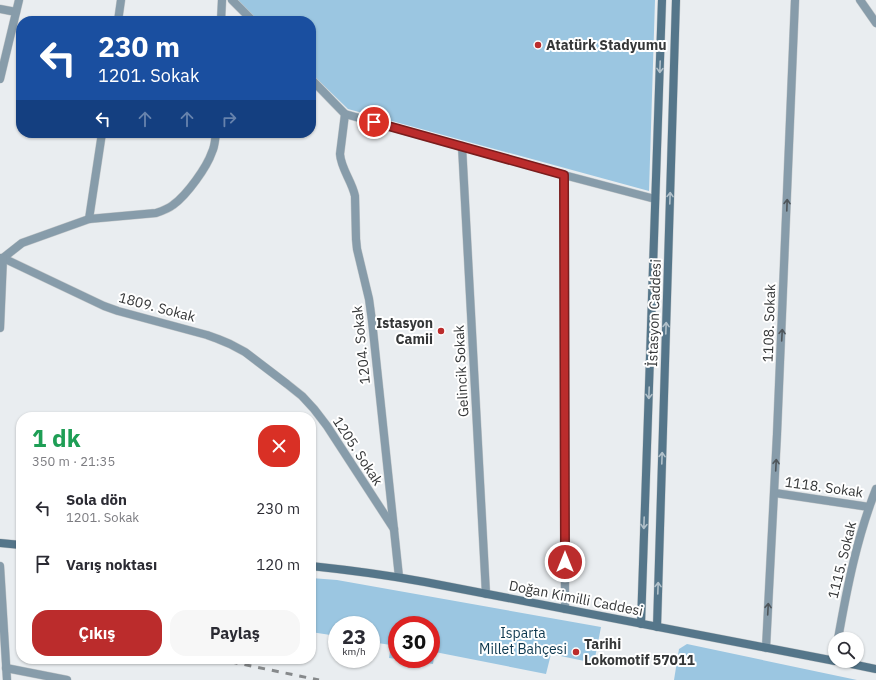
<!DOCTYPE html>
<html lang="tr">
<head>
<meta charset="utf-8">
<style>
  body { margin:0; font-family:"IBM Plex Sans",sans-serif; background:#f7f7f7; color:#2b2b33; height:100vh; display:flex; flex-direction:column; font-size:15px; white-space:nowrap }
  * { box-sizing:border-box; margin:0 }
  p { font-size:13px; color:#7c7c81 }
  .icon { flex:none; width:22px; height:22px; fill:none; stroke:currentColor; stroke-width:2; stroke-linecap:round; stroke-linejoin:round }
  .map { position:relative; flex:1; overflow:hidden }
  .sheet { position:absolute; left:16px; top:412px; width:300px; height:252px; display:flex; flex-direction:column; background:#fff; border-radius:16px; box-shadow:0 1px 3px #0004 }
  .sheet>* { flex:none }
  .hud { position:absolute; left:16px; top:16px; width:300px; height:122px; border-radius:16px; box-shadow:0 1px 3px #0004; background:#1a4fa0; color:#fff; overflow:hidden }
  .tools { position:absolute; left:828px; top:632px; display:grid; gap:8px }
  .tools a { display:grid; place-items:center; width:36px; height:36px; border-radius:50%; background:#fff; box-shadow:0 1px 3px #0004; font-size:20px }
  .speed { position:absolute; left:328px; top:616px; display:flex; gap:8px; font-size:20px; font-weight:700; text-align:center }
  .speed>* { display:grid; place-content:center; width:52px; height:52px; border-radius:50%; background:#fff; box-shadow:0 1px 3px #0004; line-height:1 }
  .speed small { font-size:10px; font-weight:400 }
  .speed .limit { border:6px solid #d22; background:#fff; color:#111 }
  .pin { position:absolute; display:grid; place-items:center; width:34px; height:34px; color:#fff; margin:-17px; border:2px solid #fff; border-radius:50%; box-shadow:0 1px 4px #0007 }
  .me { position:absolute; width:44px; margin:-22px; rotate:0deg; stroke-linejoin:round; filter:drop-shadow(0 0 3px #0008) }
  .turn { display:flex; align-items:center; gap:14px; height:84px; padding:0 16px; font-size:18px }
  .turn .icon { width:52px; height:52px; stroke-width:2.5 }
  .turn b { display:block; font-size:28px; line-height:34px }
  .lanes { display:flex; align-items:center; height:38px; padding:0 16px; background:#0003; justify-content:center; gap:20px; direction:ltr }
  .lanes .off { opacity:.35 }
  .round { display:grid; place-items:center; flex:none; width:42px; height:42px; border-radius:16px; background:#f7f7f7 }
  .overview { display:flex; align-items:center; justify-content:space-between; height:68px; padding:0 16px }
  h1 { font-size:24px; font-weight:800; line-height:30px; color:#1e9e55 }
  .button { display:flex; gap:8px; margin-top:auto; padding:8px 16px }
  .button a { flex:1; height:46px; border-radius:16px; background:#bb2c2c; color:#fff; font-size:16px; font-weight:800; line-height:46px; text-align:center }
  .button a+a { background:#f7f7f7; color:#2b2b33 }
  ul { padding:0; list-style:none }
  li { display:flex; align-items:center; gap:12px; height:56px; padding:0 16px }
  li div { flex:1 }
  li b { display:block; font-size:15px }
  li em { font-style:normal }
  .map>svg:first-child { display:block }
  .green { fill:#9bc6e1 }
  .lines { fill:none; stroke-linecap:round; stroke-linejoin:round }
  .minor-casing { stroke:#c5c9cb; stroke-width:9 }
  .tertiary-casing { stroke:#c5c9cb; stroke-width:9 }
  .secondary-casing { stroke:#c5c9cb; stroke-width:9 }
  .minor { stroke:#879caa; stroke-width:8 }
  .tertiary { stroke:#879caa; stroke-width:8 }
  .secondary { stroke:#55768a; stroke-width:8 }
  .rail { stroke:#86898b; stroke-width:3; stroke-dasharray:7 7; stroke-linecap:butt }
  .oneway { stroke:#b2c1ca }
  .oneway2 { stroke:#4e555a }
  .route-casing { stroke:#7a1d1d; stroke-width:10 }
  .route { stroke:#bb2c2c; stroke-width:7 }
  .poi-dot { fill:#bb2c2c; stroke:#fff; stroke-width:1.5 }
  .labels { text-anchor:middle; stroke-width:4; stroke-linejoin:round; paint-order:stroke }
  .poi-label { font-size:14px; font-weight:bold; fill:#353738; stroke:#fff; text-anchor:start }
  .street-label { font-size:14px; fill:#353738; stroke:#fff }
  .park-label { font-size:14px; fill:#0c374e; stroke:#fff }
</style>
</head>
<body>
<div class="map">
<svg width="876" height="680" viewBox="0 0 876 680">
  <rect width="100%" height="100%" fill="#e9edf0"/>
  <g class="green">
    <path d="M237 0H655L649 191 348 109 311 73V21H258Z"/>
    <path d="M311 578 337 580 601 627 594 663 551 654 546 674 435 652 433 664 399 659H431V625H397V659L389 658 391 645 371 642V625H337V636L311 632Z"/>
    <path d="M687 644 857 680H674L679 649Z"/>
  </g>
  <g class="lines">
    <defs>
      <g id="minor">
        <path d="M232 0 253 21"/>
        <path d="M860 0 876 23"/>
        <path d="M0 9 16 12"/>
        <path d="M118 21 121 0"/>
        <path d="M221 21 222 0"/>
        <path d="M311 79 345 114 564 175 655 199"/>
        <path d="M345 114 340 154C341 169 352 181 355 196L356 239 357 249 369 299 372 321 399 577"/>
        <path d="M216 133C215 139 215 146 212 152 207 167 187 195 173 205 168 209 162 211 156 213L89 219 22 243 3 258 104 306 118 311 207 335 218 339 230 344 245 352 287 384 302 396 314 409 327 426 394 529"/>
        <path d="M462 146 486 594"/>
        <path d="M564 175 565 609"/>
        <path d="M89 219 102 133"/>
        <path d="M0 258H3L0 328"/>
        <path d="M775 493 869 507"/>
        <path d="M838 639C847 588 857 537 876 489"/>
        <path d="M766 648 777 434 795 0"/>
      </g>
      <g id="tertiary">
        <path d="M0 79 19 0"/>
        <path d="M0 566 7 680"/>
        <path d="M6 668 67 680"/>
      </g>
      <g id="secondary">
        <path d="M0 543 21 545"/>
        <path d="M311 566C349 570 387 575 425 582L835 661"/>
        <path d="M641 624 662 0"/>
        <path d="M657 627 676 0"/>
        <path d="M837 661 876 669"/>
      </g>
    </defs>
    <use href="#minor" class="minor-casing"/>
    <use href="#tertiary" class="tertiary-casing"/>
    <use href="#secondary" class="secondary-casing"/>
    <use href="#minor" class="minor"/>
    <use href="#tertiary" class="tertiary"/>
    <use href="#secondary" class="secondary"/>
    <path class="rail" d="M217 659 319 680"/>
  </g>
  <defs><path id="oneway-shaft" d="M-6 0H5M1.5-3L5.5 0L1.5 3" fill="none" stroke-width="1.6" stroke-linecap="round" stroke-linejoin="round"/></defs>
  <g class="oneway">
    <use href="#oneway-shaft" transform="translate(660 67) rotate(92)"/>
    <use href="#oneway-shaft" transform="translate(670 198) rotate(-88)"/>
    <use href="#oneway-shaft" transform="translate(666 328) rotate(-88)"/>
    <use href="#oneway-shaft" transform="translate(649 393) rotate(92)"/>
    <use href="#oneway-shaft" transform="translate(662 458) rotate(-88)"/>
    <use href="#oneway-shaft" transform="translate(644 523) rotate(92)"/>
    <use href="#oneway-shaft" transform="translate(658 588) rotate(-88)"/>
  </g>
  <g class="oneway2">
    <use href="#oneway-shaft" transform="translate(787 205) rotate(-88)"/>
    <use href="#oneway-shaft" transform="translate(782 335) rotate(-87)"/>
    <use href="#oneway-shaft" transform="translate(776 465) rotate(-87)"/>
    <use href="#oneway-shaft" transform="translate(768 609) rotate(-87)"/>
  </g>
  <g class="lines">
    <defs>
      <path id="route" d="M374 122 564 175 565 562"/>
    </defs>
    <use href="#route" class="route-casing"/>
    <use href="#route" class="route"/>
  </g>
  <g class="poi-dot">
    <circle cx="538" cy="45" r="4"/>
    <circle cx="441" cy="331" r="4"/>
    <circle cx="576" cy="652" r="4"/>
  </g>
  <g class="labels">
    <g class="poi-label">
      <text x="546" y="50">Atatürk Stadyumu</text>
      <text x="433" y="328" text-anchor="end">Istasyon<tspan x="433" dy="16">Camii</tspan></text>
      <text x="584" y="649">Tarihi<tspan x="584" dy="16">Lokomotif 57011</tspan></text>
    </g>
    <g class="street-label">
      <text transform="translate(157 307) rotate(15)" y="5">1809. Sokak</text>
      <text transform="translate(654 313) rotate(-88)" y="5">İstasyon Caddesi</text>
      <text transform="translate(769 323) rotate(-88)" y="5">1108. Sokak</text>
      <text transform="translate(361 345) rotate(-96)" y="5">1204. Sokak</text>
      <text transform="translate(461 371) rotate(-93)" y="5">Gelincik Sokak</text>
      <text transform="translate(358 451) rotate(57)" y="5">1205. Sokak</text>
      <text transform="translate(824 487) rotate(8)" y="5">1118. Sokak</text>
      <text transform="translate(842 560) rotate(-76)" y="5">1115. Sokak</text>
      <text transform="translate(576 598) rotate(11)" y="5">Doğan Kimilli Caddesi</text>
    </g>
    <g class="park-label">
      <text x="523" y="638">Isparta<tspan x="523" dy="16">Millet Bahçesi</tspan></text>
    </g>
  </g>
</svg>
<div class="tools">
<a><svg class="icon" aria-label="search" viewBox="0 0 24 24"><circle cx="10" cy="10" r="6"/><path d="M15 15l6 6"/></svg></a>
</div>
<div class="speed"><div>23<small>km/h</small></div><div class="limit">30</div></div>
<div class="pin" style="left:374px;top:122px;background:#d93025"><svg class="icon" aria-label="arrive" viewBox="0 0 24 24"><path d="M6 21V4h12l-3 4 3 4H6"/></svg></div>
<svg class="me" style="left:565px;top:562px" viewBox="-20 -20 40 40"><circle r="17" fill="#bb2c2c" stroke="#fff" stroke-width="3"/><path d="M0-11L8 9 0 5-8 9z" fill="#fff"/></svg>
<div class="hud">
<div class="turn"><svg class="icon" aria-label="left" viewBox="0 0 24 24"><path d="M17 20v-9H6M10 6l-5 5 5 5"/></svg><div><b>230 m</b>1201. Sokak</div></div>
<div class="lanes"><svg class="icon" aria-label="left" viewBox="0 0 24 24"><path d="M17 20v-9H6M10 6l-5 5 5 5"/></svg><svg class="icon off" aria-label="ahead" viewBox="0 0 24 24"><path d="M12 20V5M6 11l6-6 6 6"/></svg><svg class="icon off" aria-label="ahead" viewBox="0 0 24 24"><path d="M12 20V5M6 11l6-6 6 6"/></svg><svg class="icon off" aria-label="right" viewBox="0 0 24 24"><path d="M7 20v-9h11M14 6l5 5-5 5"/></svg></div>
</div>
<section class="sheet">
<div class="overview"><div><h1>1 dk</h1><p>350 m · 21:35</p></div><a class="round" style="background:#d93025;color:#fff"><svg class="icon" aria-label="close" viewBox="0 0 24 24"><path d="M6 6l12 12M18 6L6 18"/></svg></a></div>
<ul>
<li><svg class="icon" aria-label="left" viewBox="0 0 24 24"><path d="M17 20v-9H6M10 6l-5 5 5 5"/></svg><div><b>Sola dön</b><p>1201. Sokak</p></div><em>230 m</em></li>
<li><svg class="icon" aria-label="arrive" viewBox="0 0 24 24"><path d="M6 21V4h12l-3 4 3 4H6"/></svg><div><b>Varış noktası</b></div><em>120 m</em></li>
</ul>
<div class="button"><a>Çıkış</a><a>Paylaş</a></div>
</section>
</div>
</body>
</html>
